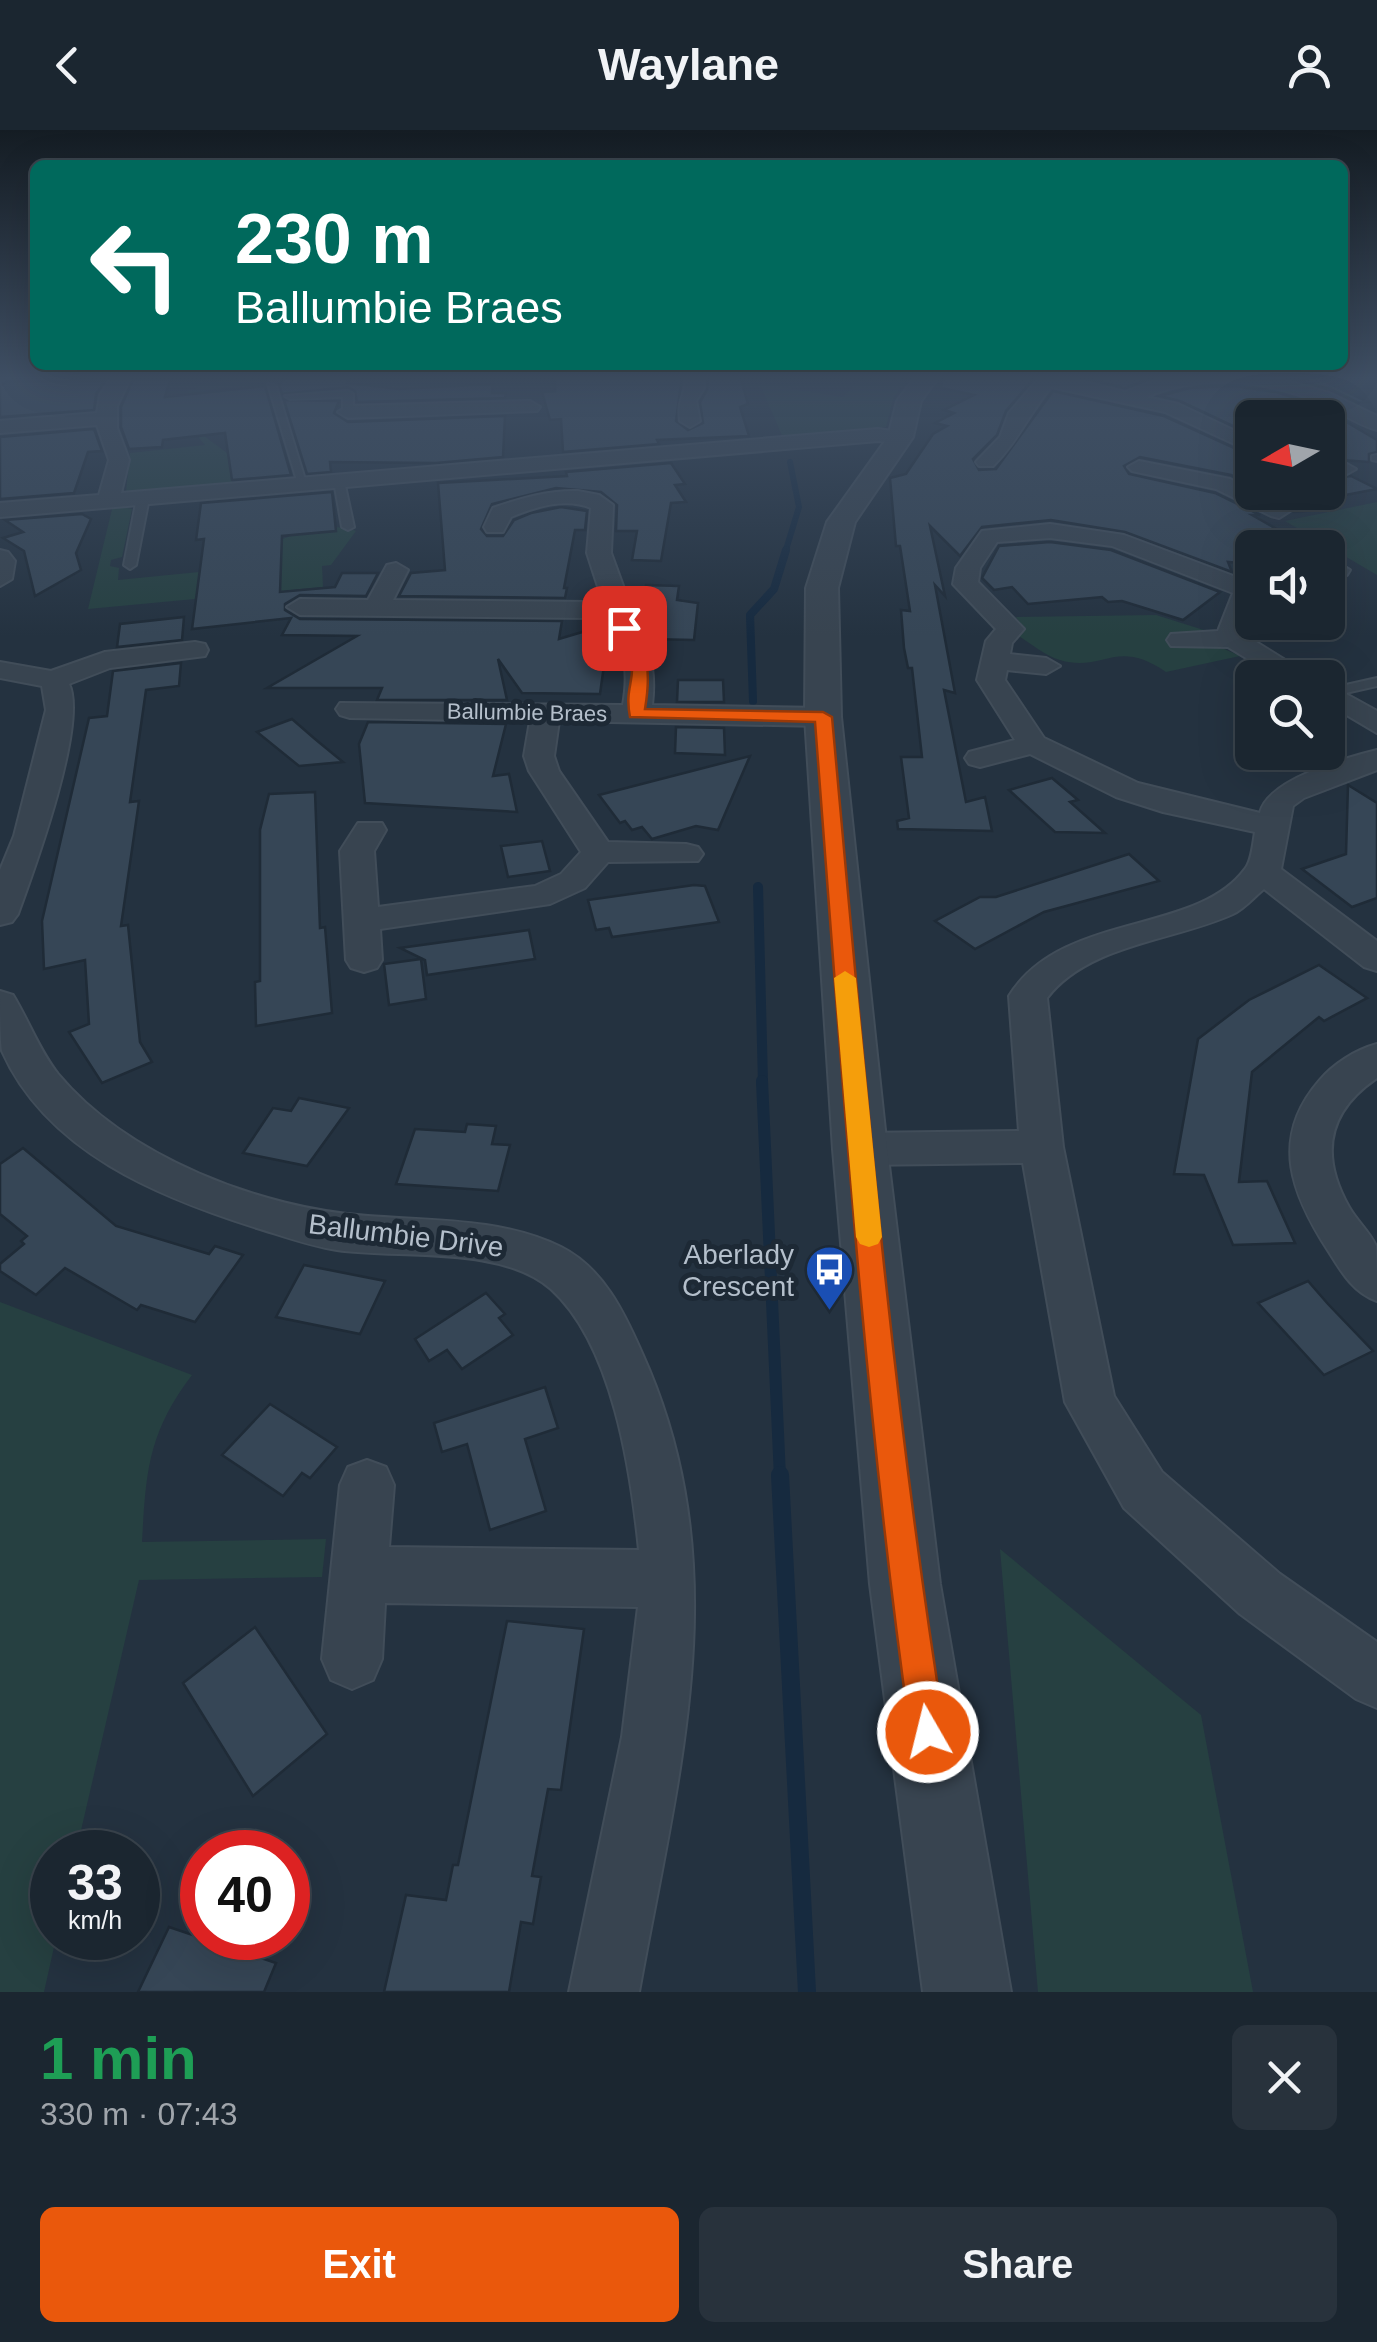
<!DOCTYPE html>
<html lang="en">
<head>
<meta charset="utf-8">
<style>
  body { margin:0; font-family:Helvetica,sans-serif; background:#28323c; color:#f1f3f6; height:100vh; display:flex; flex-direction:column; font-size:38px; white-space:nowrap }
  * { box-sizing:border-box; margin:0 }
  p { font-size:32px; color:#a0a5ab }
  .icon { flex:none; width:55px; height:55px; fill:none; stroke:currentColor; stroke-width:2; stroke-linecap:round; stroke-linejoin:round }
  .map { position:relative; height:1862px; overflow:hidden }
  .panel { display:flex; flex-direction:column; background:#1b2630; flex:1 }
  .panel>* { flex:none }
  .guide { position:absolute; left:30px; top:30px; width:1318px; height:210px; border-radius:15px; box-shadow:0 10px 40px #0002,0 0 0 2px #39434c; background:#00695c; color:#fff; overflow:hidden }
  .needle { width:65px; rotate:261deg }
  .fabs { position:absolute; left:1235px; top:270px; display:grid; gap:20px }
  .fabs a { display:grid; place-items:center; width:110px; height:110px; border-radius:15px; background:#1b2630; box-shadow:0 10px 40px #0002,0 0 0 2px #39434c; font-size:50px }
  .speed { position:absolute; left:30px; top:1700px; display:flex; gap:20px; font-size:50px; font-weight:700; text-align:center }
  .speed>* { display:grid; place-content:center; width:130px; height:130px; border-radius:50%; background:#1b2630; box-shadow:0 10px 40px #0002,0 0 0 2px #39434c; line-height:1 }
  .speed small { font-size:25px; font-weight:400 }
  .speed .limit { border:15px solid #d22; background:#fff; color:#111 }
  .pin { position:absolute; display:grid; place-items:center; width:85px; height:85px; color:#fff; margin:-42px; border-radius:20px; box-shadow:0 5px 15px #0006 }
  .me { position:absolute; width:110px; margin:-55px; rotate:352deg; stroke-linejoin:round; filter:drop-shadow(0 0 8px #0008) }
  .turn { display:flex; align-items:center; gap:35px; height:210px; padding:0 40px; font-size:45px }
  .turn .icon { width:130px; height:130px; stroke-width:2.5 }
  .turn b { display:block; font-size:70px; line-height:85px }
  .round { display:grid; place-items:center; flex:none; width:105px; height:105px; border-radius:15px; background:#28323c }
  .headline { display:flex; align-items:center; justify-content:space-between; height:170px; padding:0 40px }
  h1 { font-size:60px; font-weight:700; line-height:75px; color:#1e9e55 }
  .cta { display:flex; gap:20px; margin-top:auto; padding:20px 40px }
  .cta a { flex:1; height:115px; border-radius:15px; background:#ea580c; color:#fff; font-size:40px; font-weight:700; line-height:115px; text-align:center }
  .cta a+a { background:#28323c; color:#f1f3f6 }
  header { display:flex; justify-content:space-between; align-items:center; height:130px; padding:0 40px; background:#1b2630; font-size:45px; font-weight:700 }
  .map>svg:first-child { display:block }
  .green { fill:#264041 }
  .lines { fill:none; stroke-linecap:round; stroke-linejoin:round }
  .stream-far4 { stroke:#162a3f; stroke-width:6 }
  .stream-far3 { stroke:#162a3f; stroke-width:8 }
  .stream-far2 { stroke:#162a3f; stroke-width:10 }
  .stream-far1 { stroke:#162a3f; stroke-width:12 }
  .stream { stroke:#162a3f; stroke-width:18 }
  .building { fill:#364656; stroke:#1f2b37; stroke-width:2.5 }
  .service-casing { stroke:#414d59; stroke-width:4 }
  .minor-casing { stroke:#414d59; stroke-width:4 }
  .tertiary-casing { stroke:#414d59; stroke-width:4 }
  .service { fill:#384450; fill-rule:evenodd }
  .minor { fill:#384450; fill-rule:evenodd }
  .tertiary { fill:#384450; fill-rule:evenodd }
  .route { fill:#ea580c; stroke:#983908; stroke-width:2.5 }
  .slow { fill:#f59e0b }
  .labels { text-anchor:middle; stroke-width:10; stroke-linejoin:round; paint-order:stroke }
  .far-street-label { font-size:22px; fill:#b4bfcb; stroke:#1d2935 }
  .street-label { font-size:28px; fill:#b4bfcb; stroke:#1d2935 }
  .poi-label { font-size:28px; fill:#b4bfcb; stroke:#1d2935; text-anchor:end }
</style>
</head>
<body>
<header><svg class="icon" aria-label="back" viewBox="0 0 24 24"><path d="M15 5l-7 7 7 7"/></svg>Waylane<svg class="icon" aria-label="person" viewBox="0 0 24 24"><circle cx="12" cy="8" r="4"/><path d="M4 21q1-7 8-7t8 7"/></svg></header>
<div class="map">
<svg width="1377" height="1862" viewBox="0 0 1377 1862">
  <rect width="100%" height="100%" fill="#243240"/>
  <g class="green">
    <path d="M217 246H275L276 250 195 262 204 306 227 323 233 356 126 362 130 323 205 315 199 308 188 260 196 259 197 254 216 253Z"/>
    <path d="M866 246H907L893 269 886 297 783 308 760 254 843 267Z"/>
    <path d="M1377 372V445L1285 391Z"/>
    <path d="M113 375 132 379 122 427 111 430 110 436 119 438 118 450 199 442V448C237 429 317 384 356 401L331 435 322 436 323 457 88 479Z"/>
    <path d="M1156 485 1210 502H1170L1178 517H1220L1240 526 1166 542C1116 507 1103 543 1060 530 1046 526 1031 514 1019 506L1025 500 1016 487Z"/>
    <path d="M0 1172 192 1245C148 1303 146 1341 142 1412L326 1409 322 1447 139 1450 76 1722H52V1808H56L44 1862H0Z"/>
    <path d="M1000 1419 1201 1585 1253 1862H1038Z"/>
  </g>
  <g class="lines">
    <path class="stream-far4" d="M785 423 799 377 790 332"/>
    <path class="stream-far3" d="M753 571 750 485 774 459 786 420"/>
    <path class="stream-far2" d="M758 757 763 953"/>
    <path class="stream-far1" d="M762 951 780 1347"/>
    <path class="stream" d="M780 1345 807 1862"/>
  </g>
  <g class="building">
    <path d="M287 246H349L347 253 399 259 493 254 492 263H506L505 268 357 272 355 261 348 257 282 264 279 255Z"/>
    <path d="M555 246H682L676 291 688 300 703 293 700 272 707 260 708 246H740L748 274 740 277 749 306 657 310 659 314 563 322 561 289 550 290 542 262 555 261Z"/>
    <path d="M943 246H1036L1006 281 997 305 973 329 979 340 996 339 1053 261 1164 286 1252 326V357L1231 345 1140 327 1124 336 1129 344 1215 363 1260 385H1252L1310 418H1252V434L1228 432 1232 442 1125 402 1051 390 982 397 960 426 930 396 945 466 935 455 955 563 944 560 966 672 985 667 992 701 898 699 897 691 909 688 901 627H922L912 538H908L904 518 901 480 910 481 900 416H896L890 348 906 344 933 304 947 296 935 293 954 283 944 280 974 265 941 258Z"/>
    <path d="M1075 246H1157L1125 258Z"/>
    <path d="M1283 246H1314L1368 272 1359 273 1330 259Z"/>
    <path d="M133 250H170L165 267 265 256 291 345 232 350 225 303 163 310 162 317 129 319 121 297V277Z"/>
    <path d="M105 251 96 264 94 280 0 287V255L7 252Z"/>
    <path d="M1233 256 1276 262 1319 276 1377 310V322L1369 324V332L1328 329V288H1252V305L1180 271 1160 266 1190 258Z"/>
    <path d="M284 270 339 271 334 283 348 292 505 286 503 327 436 333 330 332 331 342 307 344Z"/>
    <path d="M94 299 102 321 88 322 74 363 0 369V307Z"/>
    <path d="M671 333 685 354 675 355 686 372 671 373 661 431 632 430 637 401H616L617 375 601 362 556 358 492 374 481 399 487 406H503L514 390 531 383 561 377 587 381 585 400H575L564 458H567L565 468 399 466 411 443 445 440 438 353 567 346 566 342Z"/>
    <path d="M1351 346 1377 359 1304 373 1314 380 1294 382 1263 362H1328V349Z"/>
    <path d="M332 362 336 401 282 406 280 462 335 457 342 443H378L366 466 300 465 285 474V480L300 489 562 491 559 509 589 500 607 514 600 564 522 563 498 529 507 570H377L382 558H267L357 506 282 505 291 488 192 499 204 409 196 410 201 373Z"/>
    <path d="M82 384 91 389 76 423 81 440 35 466 24 421 3 408 23 402 5 390Z"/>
    <path d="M1050 412 1111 420 1220 462 1183 490 1122 471 1108 472 1102 467 1028 474 1012 457 994 460 982 448 999 416Z"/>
    <path d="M646 455 679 456 677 470 698 473 694 510 646 509 640 499Z"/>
    <path d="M184 487 182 510 117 517 120 494Z"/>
    <path d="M181 533 179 556 146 560 130 672 139 671 121 796 128 795 140 912 152 932 102 953 69 902 89 894 85 830 44 839 42 791 89 588 107 586 113 541Z"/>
    <path d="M678 550H723L724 572H677Z"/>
    <path d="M292 589 315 609 343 632 299 636 257 602Z"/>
    <path d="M368 592 506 594 493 646 509 644 517 682 365 673 359 614Z"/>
    <path d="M676 597 724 598 725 625 675 623Z"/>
    <path d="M750 626 718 700 696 696 652 709 642 697 632 700 625 691 620 693 599 665Z"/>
    <path d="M1052 648 1078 670 1070 672 1105 703 1055 702 1009 660Z"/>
    <path d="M1348 655 1377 673V768L1352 777 1302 739 1346 724Z"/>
    <path d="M315 662 320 798 325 797 332 883 256 896 255 852 260 851V700L269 664Z"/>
    <path d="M542 711 550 741 508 747 501 716Z"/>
    <path d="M1129 724 1159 751 1044 782 975 819 935 791 980 767H996Z"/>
    <path d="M694 755 705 756 719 792 612 807 609 798 596 800 588 770Z"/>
    <path d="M529 800 535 829 427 845 425 830 400 818Z"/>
    <path d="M421 829 426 869 389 875 384 834Z"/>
    <path d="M1319 835 1367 868 1324 891 1319 887 1252 942 1239 1052 1267 1051 1295 1113 1233 1115 1204 1045 1174 1044 1198 909 1249 870Z"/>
    <path d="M299 968 349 978 307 1036 243 1023 273 978 291 981Z"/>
    <path d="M467 994 496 996 492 1014 510 1015 498 1061 396 1054 415 999 465 1002Z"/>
    <path d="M23 1018 116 1096 209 1124 215 1116 243 1125 195 1192 141 1175 137 1180 65 1138 36 1165 0 1141V1134L24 1114 21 1111 27 1106 0 1084V1034Z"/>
    <path d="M304 1135 385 1151 360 1204 276 1187Z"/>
    <path d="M1308 1151 1328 1174 1373 1221 1324 1245 1258 1173Z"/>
    <path d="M486 1163 505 1184 499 1188 513 1205 462 1239 447 1220 429 1231 415 1209Z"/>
    <path d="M545 1257 558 1298 525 1309 546 1381 490 1400 467 1314 442 1322 434 1293Z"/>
    <path d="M270 1274 337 1317 310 1348 302 1343 283 1366 222 1325Z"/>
    <path d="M507 1491 584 1499 561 1660 548 1659 532 1746 541 1747 533 1794 521 1792 509 1862H384L406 1765 446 1770 453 1735H458Z"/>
    <path d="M255 1497 327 1604 253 1666 183 1553Z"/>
    <path d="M169 1797 276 1833 264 1862H138Z"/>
  </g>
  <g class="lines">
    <defs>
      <g id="service">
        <path d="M268 254 276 256 307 356 298 354Z"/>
        <path d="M348 261 353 264V282L348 285 343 282V267L290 269 285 266Z"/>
        <path d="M1377 325V331L1372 330V326Z"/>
        <path d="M339 348 344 351 354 397 348 400 342 397 334 351Z"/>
        <path d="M143 365 149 368 136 435 130 439 124 435 137 368Z"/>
        <path d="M1377 548V556L1328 567V559Z"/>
      </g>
      <g id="minor">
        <path d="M0 246H11L0 251Z"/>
        <path d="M113 246H131L117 276V298L129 330 121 363 878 299 907 303 910 307 900 313 878 311 0 387V373L99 365 109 330 97 295 0 303V291L97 283 100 265Z"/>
        <path d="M686 246H704V258L696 271 700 291 690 297 680 291C677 266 686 267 686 246Z"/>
        <path d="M1041 246H1060L1125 262 1167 246H1270L1329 263 1377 286V300C1357 295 1339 281 1320 273 1264 249 1203 243 1146 267L1178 274 1252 309V322L1165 282 1051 257C1029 284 1018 311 993 336H979L976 332 1000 307 1009 283Z"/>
        <path d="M530 271 540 277 537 281 348 288 338 282 348 276Z"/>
        <path d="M1139 331 1230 349 1290 381 1279 388 1271 386 1216 359 1132 341 1128 337Z"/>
        <path d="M1328 333H1345L1356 339 1345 345H1328Z"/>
        <path d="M578 361 599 365 613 375 611 423 626 464 614 479C648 505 657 533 652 575L823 578 833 581 838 587 833 593 823 596 559 591 554 626 559 641 608 712 686 714 698 717 703 724 698 731 608 732 585 758 550 774 380 799 382 830 377 838 364 842 351 838 346 830 340 721 358 693H382L386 700 374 721 378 777 535 756 561 744 581 722 529 641 524 626 530 591 350 588 340 585 336 579 340 573 623 575C630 536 625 513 593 488L300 485 287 477 300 469 368 470 387 435 396 433 408 440 393 470 592 472 600 463 587 423 591 378C565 367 535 377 511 387L503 402H487L484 397 493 378C521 368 549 360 578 361Z"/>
        <path d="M1050 394 1124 405 1252 453V481L1245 505 1314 548H1279L1228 517 1171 516 1167 510 1171 504 1218 501 1233 463 1112 416 1050 408 997 412 980 438 978 452 1024 499 1012 513 1010 524 1046 528 1060 536 1046 544 1007 540 1005 550 1044 608 1138 653 1260 683C1267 650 1345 628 1377 620V640L1304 668 1293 676 1281 739 1377 811V841L1364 837 1264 759C1254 767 1244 779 1233 784 1174 811 1088 814 1047 868L1063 1017 1114 1266 1162 1342 1280 1444 1377 1512V1578L1356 1569 1240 1484 1124 1378 1065 1272 1023 1033 860 1035 845 1030 839 1019 845 1008 860 1003 1019 1001 1009 866C1062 781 1196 806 1245 739 1252 731 1253 713 1255 702L1163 682 1116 667 1030 624 980 637 969 634 965 628 969 622 1015 610 977 550 986 511 996 499 953 454 956 438 982 401Z"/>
        <path d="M0 420 8 422 15 431 12 449 0 456Z"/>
        <path d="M1338 433 1350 440 1347 445 1328 449V435Z"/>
        <path d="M195 512 205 514 208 520 205 526 110 538 69 554C88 593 34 740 18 784L12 792 0 795V740L14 706 46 580 42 556 0 548V532L51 541 105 522Z"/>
        <path d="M1328 554 1377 581V603L1328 574Z"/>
        <path d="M0 861 13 865C29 891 39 920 58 944 127 1027 262 1079 368 1086 432 1091 501 1088 561 1117 603 1138 624 1182 642 1223 739 1437 678 1643 639 1862H569L622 1607 638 1477 385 1473 382 1529 373 1550 352 1559 331 1550 322 1529 340 1355 348 1337 367 1330 386 1337 394 1355 389 1417 639 1420C631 1341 613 1215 551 1159 501 1115 400 1129 337 1120 310 1116 283 1106 257 1098 159 1067 47 1022 2 921 0 906 0 879 0 861Z"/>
        <path d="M1377 914V948C1328 981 1319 1024 1349 1077 1356 1090 1370 1102 1376 1116 1377 1129 1377 1155 1377 1171 1354 1163 1342 1143 1329 1122 1292 1065 1269 1009 1319 951 1333 934 1355 920 1377 914Z"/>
      </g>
      <path id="tertiary" d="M916 246H939L921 271 913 307 855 392 838 458 841 587 887 1019 940 1454 1011 1862H923L870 1454 833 1019 805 587 806 458 827 392 888 307 897 271Z"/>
    </defs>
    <use href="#service" class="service-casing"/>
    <use href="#minor" class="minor-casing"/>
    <use href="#tertiary" class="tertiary-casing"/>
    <use href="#service" class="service"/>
    <use href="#minor" class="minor"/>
    <use href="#tertiary" class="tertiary"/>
  </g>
  <linearGradient id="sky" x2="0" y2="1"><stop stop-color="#141c23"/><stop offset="0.49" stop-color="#3f4f64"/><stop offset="1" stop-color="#3f4f64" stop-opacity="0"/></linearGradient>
  <rect width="1377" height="506" fill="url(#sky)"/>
  <path class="route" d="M619 494H629C649 524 651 543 645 579L823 582 832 587C863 926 891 1266 945 1602L940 1615 928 1620 915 1615 910 1602C863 1268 841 929 815 592L630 587C622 548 647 545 617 498Z"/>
  <path class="slow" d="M845 841 856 848 882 1107 878 1114 869 1117 860 1114 856 1107 834 848Z"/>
  <defs>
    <symbol id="bus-pin" viewBox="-11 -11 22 30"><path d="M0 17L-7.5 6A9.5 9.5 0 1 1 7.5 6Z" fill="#1a4fb4" stroke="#1d2935"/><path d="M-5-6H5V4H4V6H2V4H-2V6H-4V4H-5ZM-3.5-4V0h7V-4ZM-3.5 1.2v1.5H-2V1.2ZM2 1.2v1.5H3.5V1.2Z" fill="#fff"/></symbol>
  </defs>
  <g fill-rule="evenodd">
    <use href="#bus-pin" x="802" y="1112" width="55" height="75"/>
  </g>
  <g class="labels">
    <g class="far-street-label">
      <text transform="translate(527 582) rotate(1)" y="8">Ballumbie Braes</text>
    </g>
    <g class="street-label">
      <text transform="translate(406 1105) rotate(7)" y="10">Ballumbie Drive</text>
    </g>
    <g class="poi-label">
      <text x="794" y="1134">Aberlady<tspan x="794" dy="32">Crescent</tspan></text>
    </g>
  </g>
</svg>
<div class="fabs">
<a><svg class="needle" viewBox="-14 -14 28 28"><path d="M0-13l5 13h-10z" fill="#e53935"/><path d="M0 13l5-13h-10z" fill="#a0a5ab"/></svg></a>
<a><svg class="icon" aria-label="sound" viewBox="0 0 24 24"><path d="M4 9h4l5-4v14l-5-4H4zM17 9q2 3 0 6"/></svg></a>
<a><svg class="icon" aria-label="search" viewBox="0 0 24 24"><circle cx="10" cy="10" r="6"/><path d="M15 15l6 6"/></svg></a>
</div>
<div class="speed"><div>33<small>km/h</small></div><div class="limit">40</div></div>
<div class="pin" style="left:624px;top:498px;background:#d93025"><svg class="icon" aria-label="arrive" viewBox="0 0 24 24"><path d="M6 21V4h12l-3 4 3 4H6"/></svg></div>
<svg class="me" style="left:928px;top:1602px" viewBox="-20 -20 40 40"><circle r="17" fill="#ea580c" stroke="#fff" stroke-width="3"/><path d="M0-11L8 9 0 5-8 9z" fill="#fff"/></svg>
<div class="guide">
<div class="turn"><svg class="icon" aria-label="left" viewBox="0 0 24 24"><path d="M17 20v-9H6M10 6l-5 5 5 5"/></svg><div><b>230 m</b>Ballumbie Braes</div></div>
</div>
</div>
<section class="panel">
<div class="headline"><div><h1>1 min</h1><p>330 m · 07:43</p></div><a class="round"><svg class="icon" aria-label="close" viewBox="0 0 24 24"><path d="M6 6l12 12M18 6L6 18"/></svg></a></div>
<div class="cta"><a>Exit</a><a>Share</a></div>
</section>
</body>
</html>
